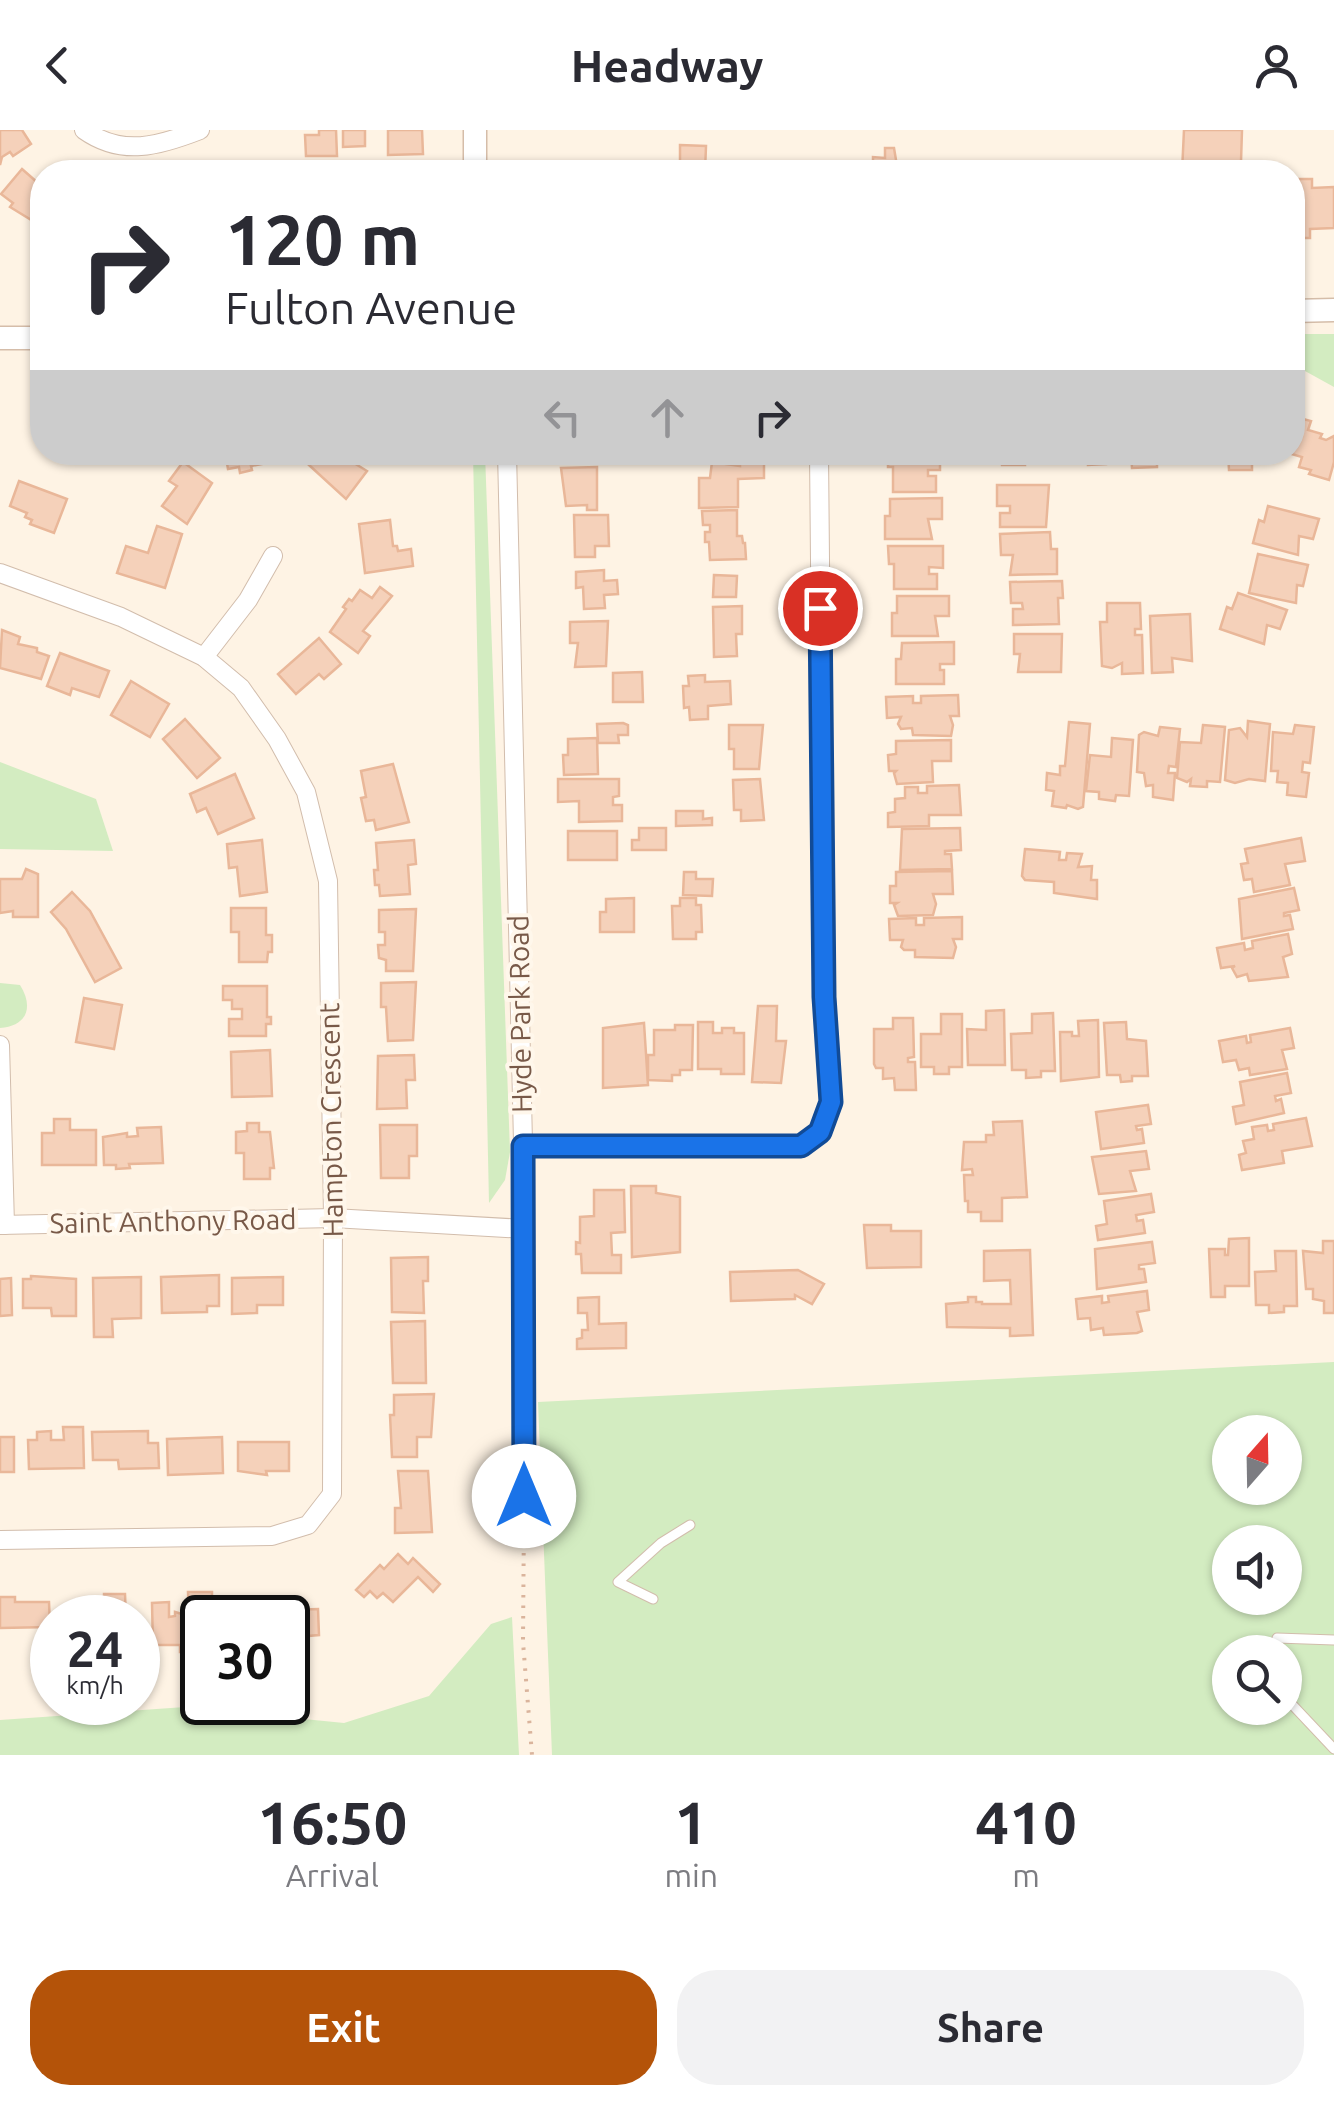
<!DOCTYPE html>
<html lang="en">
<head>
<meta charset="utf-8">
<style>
  body { margin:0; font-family:Ubuntu,sans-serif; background:#f2f2f3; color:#2b2b33; height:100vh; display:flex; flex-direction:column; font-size:38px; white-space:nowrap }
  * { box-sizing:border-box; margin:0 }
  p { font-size:32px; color:#7c7c81 }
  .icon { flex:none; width:55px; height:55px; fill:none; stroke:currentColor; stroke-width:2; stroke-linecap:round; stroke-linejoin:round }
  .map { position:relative; height:1625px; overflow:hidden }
  .sheet { display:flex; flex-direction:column; background:#fff; flex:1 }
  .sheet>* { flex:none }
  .banner { position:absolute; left:30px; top:30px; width:1275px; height:305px; border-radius:40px; box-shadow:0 2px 8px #0004; background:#fff; color:#2b2b33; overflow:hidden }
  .needle { width:65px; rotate:20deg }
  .buttons { position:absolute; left:1212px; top:1285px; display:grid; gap:20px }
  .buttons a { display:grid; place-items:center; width:90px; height:90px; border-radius:50%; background:#fff; box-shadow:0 2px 8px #0004; font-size:50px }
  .speed { position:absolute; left:30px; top:1465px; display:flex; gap:20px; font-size:50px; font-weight:700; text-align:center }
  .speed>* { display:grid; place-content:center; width:130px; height:130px; border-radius:50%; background:#fff; box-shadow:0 2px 8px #0004; line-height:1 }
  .speed small { font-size:25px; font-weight:400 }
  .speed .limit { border:5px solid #111; border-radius:15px; background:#fff; color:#111 }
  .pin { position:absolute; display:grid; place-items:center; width:85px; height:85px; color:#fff; margin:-42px; border:5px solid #fff; border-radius:50%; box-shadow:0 2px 10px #0007 }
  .me { position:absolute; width:110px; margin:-55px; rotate:0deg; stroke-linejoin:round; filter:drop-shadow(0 0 8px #0008) }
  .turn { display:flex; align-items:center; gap:35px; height:210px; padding:0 30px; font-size:45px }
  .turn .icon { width:130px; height:130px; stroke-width:2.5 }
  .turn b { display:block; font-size:70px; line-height:85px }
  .lanes { display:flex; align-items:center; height:95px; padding:0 30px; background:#0003; justify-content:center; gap:50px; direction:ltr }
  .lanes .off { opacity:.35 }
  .eta { display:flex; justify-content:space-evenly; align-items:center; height:170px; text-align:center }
  .eta b { font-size:60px; font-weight:600; line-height:70px }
  .button { display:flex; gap:20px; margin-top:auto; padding:20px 30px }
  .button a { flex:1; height:115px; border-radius:40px; background:#b45309; color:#fff; font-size:40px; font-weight:600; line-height:115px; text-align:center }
  .button a+a { background:#f2f2f3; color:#2b2b33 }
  header { display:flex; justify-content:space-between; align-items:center; height:130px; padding:0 30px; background:#fff; font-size:45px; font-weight:600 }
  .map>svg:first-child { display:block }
  .green { fill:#d3ecc1; fill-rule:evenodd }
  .building { fill:#f5d1ba; stroke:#e9b799; stroke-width:2.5 }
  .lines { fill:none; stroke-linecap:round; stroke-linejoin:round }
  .lane-casing { stroke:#d2bdac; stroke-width:11 }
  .street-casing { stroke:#d2bdac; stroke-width:20 }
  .secondary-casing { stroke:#d5bda9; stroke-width:25 }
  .path { stroke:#dab49c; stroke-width:4; stroke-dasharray:2.5 8; stroke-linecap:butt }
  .lane { stroke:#fff; stroke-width:9 }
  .street { stroke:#fff; stroke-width:18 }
  .secondary { stroke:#fff; stroke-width:22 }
  .route-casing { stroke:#114b97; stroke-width:25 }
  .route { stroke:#1a73e8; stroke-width:18 }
  .labels { text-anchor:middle; stroke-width:8; stroke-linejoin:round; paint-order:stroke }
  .street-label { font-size:28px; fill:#785948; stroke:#fff7eb }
</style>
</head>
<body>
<header><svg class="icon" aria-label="back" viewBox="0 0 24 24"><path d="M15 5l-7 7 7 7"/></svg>Headway<svg class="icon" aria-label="person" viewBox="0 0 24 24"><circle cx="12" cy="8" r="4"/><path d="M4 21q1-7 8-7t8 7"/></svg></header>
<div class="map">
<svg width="1334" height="1625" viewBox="0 0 1334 1625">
  <rect width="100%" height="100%" fill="#fef3e4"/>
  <g class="green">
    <path d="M1293 204H1334V257L1305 241 1293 242Z"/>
    <path d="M473 323H485L510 1022 505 1050 489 1073Z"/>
    <path d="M0 632 96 669 113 721 0 719Z"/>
    <path d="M0 853 20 855C34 877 27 896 0 898Z"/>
    <path d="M1334 1232V1625H552L538 1272ZM1230 1302H1285V1358H1230ZM1230 1412H1285V1468H1230ZM1230 1522H1285V1578H1230Z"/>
    <path d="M512 1487 519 1625H0V1590L185 1577 344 1593 429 1566 491 1494Z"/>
  </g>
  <g class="building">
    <path d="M0 0H22L31 14 13 26 10 22 2 27 0 35Z"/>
    <path d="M319 0H336L337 26H306L305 5H319Z"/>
    <path d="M343 0H365V16L343 17Z"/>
    <path d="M388 0H422L423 24 388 25Z"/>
    <path d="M1184 0H1242L1241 32 1233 33V42H1182Z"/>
    <path d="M680 15 706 16 705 42H680Z"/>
    <path d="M885 18H894L898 42H931H873V27L885 28Z"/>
    <rect x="648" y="33" width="24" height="9"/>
    <path d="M22 39 38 53 42 47V79L33 91 10 77 13 73 1 64Z"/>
    <path d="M1292 49H1312V58L1334 57V98L1310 99V108H1292Z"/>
    <path d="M1292 286 1311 291 1308 300 1322 304 1320 308 1326 310 1334 306V332L1329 350 1309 344 1311 340 1299 337 1302 327 1285 322H1292Z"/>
    <path d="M225 322H277L278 331 251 336 252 340 240 343 239 337 228 339Z"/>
    <path d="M319 322H336L367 341 346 369 309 335Z"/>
    <path d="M888 322H940V340H928V346H936V362H893V337H888Z"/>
    <path d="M1001 322H1036L1037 330H1025V335H1002Z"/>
    <path d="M1062 322H1105L1106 334 1088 335V330H1062Z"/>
    <path d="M1131 322H1172V331H1157V337L1132 338Z"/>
    <path d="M1178 322H1222V332L1204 333V327L1179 328Z"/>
    <path d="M1228 322H1269V332L1252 333V340H1229Z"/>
    <path d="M740 327 764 328V348L738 349V377L699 378V348H710L712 332 740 336Z"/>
    <path d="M183 332 212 353 187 394 162 376 177 356 169 351Z"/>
    <path d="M597 337V380H587V375L566 376 561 338Z"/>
    <path d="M19 351 67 369 54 403 30 394 32 390 25 387 27 383 10 376Z"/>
    <path d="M997 355H1049L1046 397H1000V383H1010V376H997Z"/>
    <path d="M942 368V389H928L932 409H885V386H890V369Z"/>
    <path d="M1268 376 1319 389 1313 409 1299 406 1298 425 1253 413 1259 390 1264 392Z"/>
    <path d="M737 380V406H742L743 413H745L746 429 710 430 709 412H705V402H710V395H703L702 381Z"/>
    <path d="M574 385H608L609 416H595V427H575Z"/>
    <path d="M390 390 393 416H397L398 421 411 419 413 436 365 443 359 394Z"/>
    <path d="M157 396 182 404 165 458 117 443 126 416 148 423Z"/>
    <path d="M1050 402 1051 419H1057V444L1010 445 1013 425H1001L1000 404Z"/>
    <path d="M888 416H943V438L929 437V444H937V459H894V434H889Z"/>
    <path d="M1258 424 1308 435 1303 456 1297 455 1296 473 1249 463Z"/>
    <path d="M604 440V451L617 450 618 464 604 465 605 478 584 479 583 457 576 458V442Z"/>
    <path d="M714 445 737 446 736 467H713Z"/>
    <path d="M1062 451 1063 468H1058L1059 494 1013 495V479H1023L1022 473H1011L1010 452Z"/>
    <path d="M380 457 392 466 363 501 370 506 358 523 330 502 346 479 343 477 349 469 352 471 360 460 372 468Z"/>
    <path d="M1238 463 1287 480 1280 499 1267 495 1264 514 1220 499 1227 477 1232 479Z"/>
    <path d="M897 466H949V486H935L938 506H892V483H897Z"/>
    <path d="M1107 473H1140L1141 499H1135V505H1142L1143 543 1122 544V533L1112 538 1102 536 1100 492H1107Z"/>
    <path d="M742 476V504H736L737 526 714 527 713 477Z"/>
    <path d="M1190 484 1192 531 1172 528 1173 542 1152 543 1150 486Z"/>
    <path d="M608 491 606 536 575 537 578 513H570V492Z"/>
    <path d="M2 500 20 507 18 514 37 518V522L49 526 41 549 0 538Z"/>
    <path d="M1014 504H1062L1061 542H1018L1020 524H1014Z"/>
    <path d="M319 508 341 534 324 549 319 544 296 564 278 544Z"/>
    <path d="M954 512V534H940V540H944V554H896V529H901L902 513Z"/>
    <path d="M60 523 109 541 99 567 72 558 70 565 47 556Z"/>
    <path d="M642 542 643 572H613V543Z"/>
    <path d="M705 545V552L730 551 731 574 708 576V589L690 590 689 577 684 578 683 556H689L688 546Z"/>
    <path d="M131 551 169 574 150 607 111 585Z"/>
    <path d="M958 565 959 586H950L953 595 951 606 913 605 912 598 901 599 898 594 901 587 887 588 886 567 913 566V573H921V566Z"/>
    <path d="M185 589 220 628 197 648 163 609Z"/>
    <path d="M1248 591 1270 594 1265 651 1249 649 1235 653 1225 650 1229 600 1240 598 1247 607Z"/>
    <path d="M1069 592 1090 594 1083 677 1078 679 1067 675 1066 678 1052 676 1054 661 1046 660 1047 643 1060 645V636H1065Z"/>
    <path d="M623 593 628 595V605H618L619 613H598L597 594Z"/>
    <path d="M729 595H763L759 639H734V619H729Z"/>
    <path d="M1203 595 1225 597 1220 652 1207 651V657L1190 656 1191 649 1187 652 1177 648 1180 612 1201 613Z"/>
    <path d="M1295 595 1314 597 1310 633 1303 632 1302 642 1309 643 1306 667 1287 665 1288 653 1277 652 1278 641H1271L1273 602 1293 604Z"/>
    <path d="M1160 597 1180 599 1176 637 1169 636 1168 643H1175L1173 670 1153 667V655L1146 656 1144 643 1137 642 1139 605 1144 602 1158 606Z"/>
    <path d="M597 608 598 644 564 645 563 625H568V609Z"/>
    <path d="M1112 608 1133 610 1129 666 1116 665 1115 671 1099 669V662L1086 661 1090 625 1111 627Z"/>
    <path d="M951 610V631H932L933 652 897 654 894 643 896 641H889L888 625 896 624V611Z"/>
    <path d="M393 634 409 692 376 700 374 690 366 691 361 668 366 667 361 641Z"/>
    <path d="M235 644 254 688 218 704 206 678 197 682 190 664Z"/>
    <path d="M558 649H619V666L613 667V675H622V691L579 692V671L558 672Z"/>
    <path d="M760 649 764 690 741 691V680H734L733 650Z"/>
    <path d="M959 655 961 685H929V696L888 697V683L895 682V669L905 668V657H918V663H927V656Z"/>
    <path d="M676 681H703V689L712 688V695L676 696Z"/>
    <path d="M639 698H666V720H632V710H639Z"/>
    <path d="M960 698 961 720 945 721V724H951L952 739 900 740 902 699Z"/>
    <rect x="568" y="701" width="49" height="29"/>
    <path d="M1301 708 1305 731 1285 734 1290 755 1254 762 1252 749 1244 750 1241 734 1248 733 1245 719Z"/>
    <path d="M262 710 267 762 240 766 237 737 229 738 227 714Z"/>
    <path d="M414 710 416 734 408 735 410 764 380 766 379 755H375L374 740H378L376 713Z"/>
    <path d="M1025 719 1060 722 1059 730H1066L1067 723 1082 724 1078 737 1092 736 1091 750H1097V769L1054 763V752L1025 750 1022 746Z"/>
    <path d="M26 739 38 744V787H13V781L0 783V749H22Z"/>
    <path d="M952 741 953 764H933L936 774 933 785 898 786 894 775 897 773H890V756H896V742Z"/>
    <path d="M684 742H696V749H713L712 766 683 765Z"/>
    <path d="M1294 758 1299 780 1284 783V786L1290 785 1293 799 1242 809 1239 769Z"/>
    <path d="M72 762 90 781 121 838 95 852 66 799 51 782Z"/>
    <path d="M634 768V802H600V782H606V769Z"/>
    <path d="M680 768H696V775H701L702 802H696V809H673L672 776H680Z"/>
    <path d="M231 778H266V805H272V822H268L267 832H239V802H231Z"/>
    <path d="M416 779 413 841H386V830L379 828 378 815H385V802H379V780Z"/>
    <path d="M962 787V809H953L956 817 953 828 915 827V820H904L901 817 903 810H890L889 789 916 788V795H924V788Z"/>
    <path d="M1288 804 1292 824 1283 827 1288 847 1249 851 1247 844 1237 847 1232 838 1235 836 1221 838 1217 818 1244 813 1245 820 1253 818 1252 811Z"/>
    <path d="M416 852 413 910 388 911 386 877H381V853Z"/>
    <path d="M223 856H267V887H271V894H266V906H229V889H242V879H232V870H223Z"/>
    <path d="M84 868 122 875 114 919 76 912Z"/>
    <path d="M758 876H777L776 911H786L781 953 752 952Z"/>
    <path d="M1004 880 1005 935H968L967 899 986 900V881Z"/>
    <path d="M1053 883 1055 941H1041V947L1026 948V940H1012L1011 904 1032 903V884Z"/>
    <path d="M941 884H962V937H949V944H934V937H921V904H941Z"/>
    <path d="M893 888H913L914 927 908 928V932H915L916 960H895L894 948 883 949V938H876L874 934V899H893Z"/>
    <path d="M1098 890 1099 947 1061 951 1060 902H1072V906H1079L1078 891Z"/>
    <path d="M698 892H713V903H722V898H734V903H744V944H721V939H698Z"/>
    <path d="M1126 892 1127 909 1146 911 1148 946H1132V951L1121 952 1120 945H1107L1104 893Z"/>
    <path d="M644 893 648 955 603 958V898Z"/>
    <path d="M675 895H693L692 940H680V945H672V951L648 950V925H654V900H675Z"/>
    <path d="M1290 898 1294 918 1282 920 1287 939 1250 945 1249 938 1239 940 1236 930 1223 932 1219 911 1246 906 1247 913 1251 912 1250 905Z"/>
    <path d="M270 920 272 966 232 967 231 922Z"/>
    <path d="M414 925 415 950H406L407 978 377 979 378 926Z"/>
    <path d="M1287 943 1291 963 1275 966 1276 971 1281 969 1284 983 1236 994 1233 977 1244 975 1240 952Z"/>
    <path d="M1148 975 1151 994 1136 996 1137 1000 1142 999 1144 1013 1101 1019 1096 982Z"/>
    <path d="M1306 988 1312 1016 1282 1021 1284 1033 1242 1040 1239 1025 1246 1023 1243 1011 1254 1009 1252 997 1267 995 1268 1001 1274 1000 1273 994Z"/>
    <path d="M54 989H70V1000H96V1035H42V1003H54Z"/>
    <path d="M1022 991 1027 1067 1002 1068V1091H981V1082H968V1071H965L964 1045H973L972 1039 962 1040 964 1012H986V1005H994L993 992Z"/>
    <path d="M247 993H259V1002H270L274 1038H270V1049H244V1023H236V1002L247 1001Z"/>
    <path d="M380 995H417V1026H409V1048H381Z"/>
    <path d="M161 997 163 1033 129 1034 130 1038 116 1039V1035H104L103 1007 127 1003V1007L138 1006 137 998Z"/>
    <path d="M1146 1021 1149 1039 1130 1041 1136 1061 1099 1064 1092 1027Z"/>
    <path d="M631 1056H656V1063L680 1067V1122L632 1127Z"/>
    <path d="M594 1060H624L625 1102 611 1103 612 1125H621V1143H582L581 1124H576V1112L580 1113V1087L594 1086Z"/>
    <path d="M1151 1064 1154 1082 1136 1085 1137 1091 1143 1090 1145 1103 1098 1110 1096 1096 1107 1094 1104 1071Z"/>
    <path d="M864 1095H891V1101H921V1137L867 1138Z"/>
    <path d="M1249 1108V1156H1225V1167H1211L1209 1119H1225V1125H1228L1229 1109Z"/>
    <path d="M1323 1111H1334V1183H1324V1171L1313 1169V1159H1306L1303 1121 1323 1123Z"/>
    <path d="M1152 1112 1155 1133 1139 1135V1139H1144L1146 1152 1097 1159 1095 1119Z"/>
    <path d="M1030 1120 1033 1205 1010 1206V1198L947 1197 946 1174 968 1172V1167H976V1172H982V1174H1011L1010 1150 984 1151V1121Z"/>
    <path d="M1275 1121H1296L1297 1176H1284V1182L1269 1183V1175H1256L1255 1142 1276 1141Z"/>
    <path d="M428 1127V1151H423L424 1183 392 1182 391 1128Z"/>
    <path d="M798 1140 824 1154 812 1174 795 1165V1169L731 1171 730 1142Z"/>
    <path d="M219 1145V1176H207V1182L162 1183 161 1147Z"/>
    <path d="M31 1146 76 1149V1186H52L51 1178H23V1149H31Z"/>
    <path d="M141 1147V1188L112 1189 113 1207H94L93 1148Z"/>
    <path d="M283 1147V1175H257V1183L232 1184V1148Z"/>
    <path d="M11 1148 12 1185 0 1186V1149Z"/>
    <path d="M1147 1161 1149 1180 1137 1182 1142 1201 1137 1203 1104 1205 1103 1198 1091 1200 1090 1188 1078 1189 1076 1169 1102 1166V1173L1109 1172 1108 1166Z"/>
    <path d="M599 1167V1194L626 1193V1218L577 1219V1209L582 1208V1200H588L587 1183H578V1168Z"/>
    <path d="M425 1191 426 1253H393L391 1192Z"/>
    <path d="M434 1264 431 1307H417V1327H392L390 1285H394V1265Z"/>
    <path d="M63 1297H83L84 1338 29 1339 28 1310H37V1302L51 1301V1310H64Z"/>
    <path d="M148 1301V1313H158L159 1338 119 1339 118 1330H93L92 1302Z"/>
    <rect x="0" y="1307" width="14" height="35"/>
    <path d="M222 1307 223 1343 168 1345 167 1309Z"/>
    <path d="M238 1312H289V1341H266L267 1345 238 1341Z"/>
    <path d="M398 1341H428L432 1402 395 1403V1378H401Z"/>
    <path d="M398 1424 408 1434 413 1428 440 1454 433 1462 418 1447 393 1472 383 1463 377 1468 370 1461 364 1467 356 1460 380 1435 384 1439Z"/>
    <path d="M188 1462H212V1488H202V1522H180V1515H153L152 1473 169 1472V1487L175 1486V1482L189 1486Z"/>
    <path d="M104 1464H125L126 1488H76V1470H104Z"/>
    <path d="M0 1467H15V1472H49L50 1497 0 1498Z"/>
    <path d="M286 1471 287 1480 318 1479 319 1505 308 1506V1513L291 1514V1507L288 1508V1488H264L263 1472Z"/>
  </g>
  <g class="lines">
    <defs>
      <g id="lane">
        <path d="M653 1469 618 1452 661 1413 690 1395"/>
        <path d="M1277 1508 1334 1510"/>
        <path d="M1285 1567 1334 1619"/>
      </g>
      <g id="street">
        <path d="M84 0C122 27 159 16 200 0"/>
        <path d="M507 322 525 1099 524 1366"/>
        <path d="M0 443 121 487 204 527 241 558 277 609 306 662 328 751 333 1088 332 1364 308 1395 272 1406 0 1410"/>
        <path d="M204 527 248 470 273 426"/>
        <path d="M0 915 5 1095"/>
        <path d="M523 1017 801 1016 821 1002 831 972 824 867 819 322"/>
        <path d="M0 1095 333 1088 525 1099"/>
      </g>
      <g id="secondary">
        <path d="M475 0V42"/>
        <path d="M1292 181 1334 180"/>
        <path d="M0 208H42"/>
      </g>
    </defs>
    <use href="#lane" class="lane-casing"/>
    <use href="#street" class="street-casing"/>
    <use href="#secondary" class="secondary-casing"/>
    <path class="path" d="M524 1381 523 1512 532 1625"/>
    <use href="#lane" class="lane"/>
    <use href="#street" class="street"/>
    <use href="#secondary" class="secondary"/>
  </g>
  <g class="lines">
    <defs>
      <path id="route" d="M524 1366 523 1016H801L820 1002 831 972 824 867 820 478"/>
    </defs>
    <use href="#route" class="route-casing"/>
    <use href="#route" class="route"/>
  </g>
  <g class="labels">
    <g class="street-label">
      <text transform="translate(520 884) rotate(-91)" y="10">Hyde Park Road</text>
      <text transform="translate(331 990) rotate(-91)" y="10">Hampton Crescent</text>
      <text transform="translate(173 1091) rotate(-1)" y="10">Saint Anthony Road</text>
    </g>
  </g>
</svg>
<div class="buttons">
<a><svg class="needle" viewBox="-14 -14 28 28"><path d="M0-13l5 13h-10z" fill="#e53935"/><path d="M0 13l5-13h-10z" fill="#7c7c81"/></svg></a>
<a><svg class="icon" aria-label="sound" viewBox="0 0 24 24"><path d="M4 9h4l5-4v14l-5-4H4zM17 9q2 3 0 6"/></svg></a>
<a><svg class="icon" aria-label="search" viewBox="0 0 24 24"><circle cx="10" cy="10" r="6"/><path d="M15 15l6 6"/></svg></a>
</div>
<div class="speed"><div>24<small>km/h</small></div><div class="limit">30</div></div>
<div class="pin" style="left:820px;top:478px;background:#d93025"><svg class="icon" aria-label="arrive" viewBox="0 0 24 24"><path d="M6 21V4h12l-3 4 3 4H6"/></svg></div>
<svg class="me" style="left:524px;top:1366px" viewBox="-20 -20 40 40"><circle r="19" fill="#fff"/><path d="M0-13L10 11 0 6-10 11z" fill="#1a73e8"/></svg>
<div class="banner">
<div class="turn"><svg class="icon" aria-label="right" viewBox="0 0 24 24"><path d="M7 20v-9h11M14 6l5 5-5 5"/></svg><div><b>120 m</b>Fulton Avenue</div></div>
<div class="lanes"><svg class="icon off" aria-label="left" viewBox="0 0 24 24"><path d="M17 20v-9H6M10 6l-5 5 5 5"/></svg><svg class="icon off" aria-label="ahead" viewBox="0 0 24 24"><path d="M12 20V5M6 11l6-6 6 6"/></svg><svg class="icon" aria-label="right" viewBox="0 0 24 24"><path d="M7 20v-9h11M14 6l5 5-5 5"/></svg></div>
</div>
</div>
<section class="sheet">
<div class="eta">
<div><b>16:50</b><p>Arrival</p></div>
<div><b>1</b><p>min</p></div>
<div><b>410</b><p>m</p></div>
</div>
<div class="button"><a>Exit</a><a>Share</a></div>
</section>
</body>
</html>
